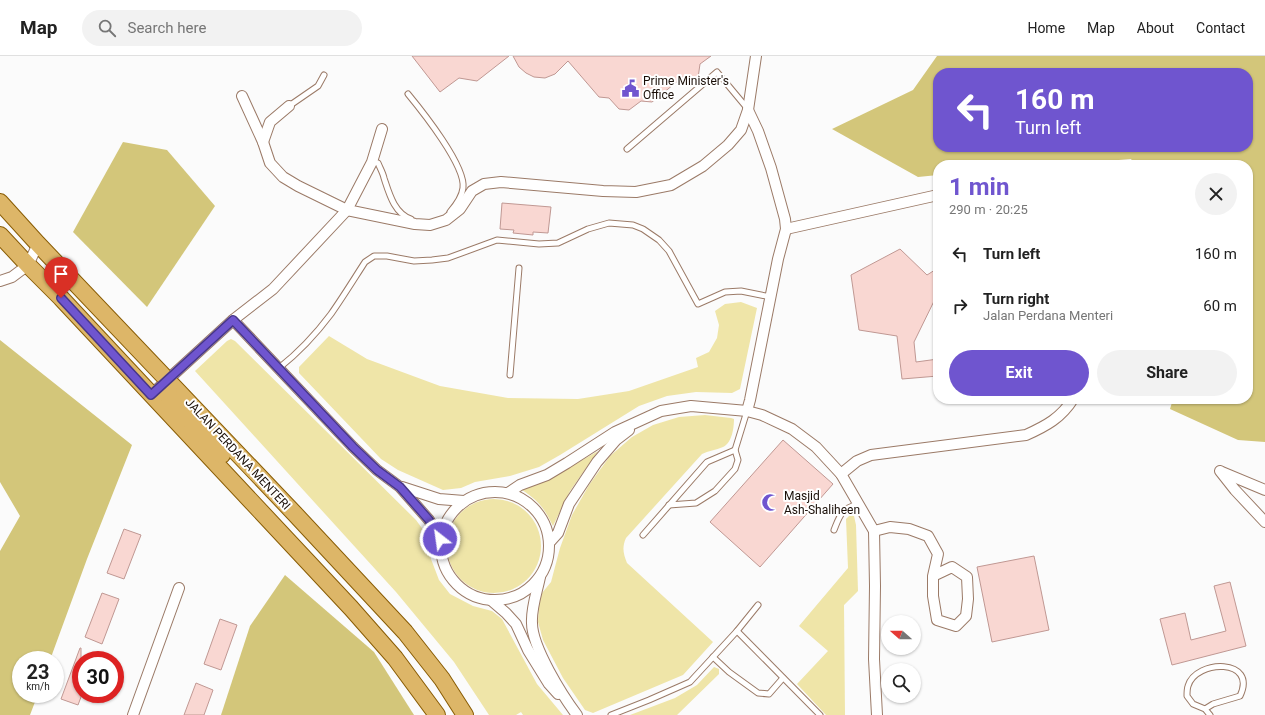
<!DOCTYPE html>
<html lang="en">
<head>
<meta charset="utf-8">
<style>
  body { margin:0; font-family:Roboto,sans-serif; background:#f2f2f2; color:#222; height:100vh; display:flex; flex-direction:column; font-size:15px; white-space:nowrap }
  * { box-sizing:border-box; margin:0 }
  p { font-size:13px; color:#767676 }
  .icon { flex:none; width:22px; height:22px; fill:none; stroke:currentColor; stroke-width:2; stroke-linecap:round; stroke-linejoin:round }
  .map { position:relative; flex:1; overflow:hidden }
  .sheet { position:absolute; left:933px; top:104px; width:320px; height:244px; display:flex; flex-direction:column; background:#fff; border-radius:16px; box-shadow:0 1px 3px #0004 }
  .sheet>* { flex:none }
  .top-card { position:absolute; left:933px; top:12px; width:320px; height:84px; border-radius:16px; box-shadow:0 1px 3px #0004; background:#6f55cf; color:#fff; overflow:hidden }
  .needle { width:26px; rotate:291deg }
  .controls { position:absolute; left:881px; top:559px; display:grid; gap:8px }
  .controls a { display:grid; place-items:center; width:40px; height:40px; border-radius:50%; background:#fff; box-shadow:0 1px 3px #0004; font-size:20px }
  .speed { position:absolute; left:12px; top:595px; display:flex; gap:8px; font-size:20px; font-weight:700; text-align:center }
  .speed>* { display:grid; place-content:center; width:52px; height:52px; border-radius:50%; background:#fff; box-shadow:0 1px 3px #0004; line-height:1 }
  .speed small { font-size:10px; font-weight:400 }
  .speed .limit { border:6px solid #d22; background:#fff; color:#111 }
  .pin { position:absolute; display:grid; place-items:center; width:34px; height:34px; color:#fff; margin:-41px -17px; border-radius:50% 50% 50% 0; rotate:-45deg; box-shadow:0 0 4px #0007 }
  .pin .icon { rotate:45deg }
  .me { position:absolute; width:44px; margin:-22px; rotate:330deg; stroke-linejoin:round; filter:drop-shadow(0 0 3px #0008) }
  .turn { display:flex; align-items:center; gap:14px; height:84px; padding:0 16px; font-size:18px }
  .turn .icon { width:52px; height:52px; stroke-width:2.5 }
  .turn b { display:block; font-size:28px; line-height:34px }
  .round { display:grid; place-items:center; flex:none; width:42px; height:42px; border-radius:21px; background:#f2f2f2 }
  .headline { display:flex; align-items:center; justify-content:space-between; height:68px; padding:0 16px }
  h1 { font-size:24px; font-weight:700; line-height:30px; color:#6f55cf }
  .cta { display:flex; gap:8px; margin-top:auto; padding:8px 16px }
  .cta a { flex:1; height:46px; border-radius:24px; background:#6f55cf; color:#fff; font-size:16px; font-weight:700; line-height:46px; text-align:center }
  .cta a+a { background:#f2f2f2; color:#222 }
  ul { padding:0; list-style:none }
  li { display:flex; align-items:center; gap:12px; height:52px; padding:0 16px }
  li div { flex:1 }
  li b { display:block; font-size:15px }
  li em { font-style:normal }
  header { display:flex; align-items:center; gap:24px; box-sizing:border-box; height:56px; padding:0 20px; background:#fff; border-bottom:1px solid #e0e0e0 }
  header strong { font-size:19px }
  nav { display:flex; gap:22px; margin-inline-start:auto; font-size:14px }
  .search { width:280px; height:36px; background:#f2f2f2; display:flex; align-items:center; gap:10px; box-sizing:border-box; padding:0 14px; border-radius:22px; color:#767676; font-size:15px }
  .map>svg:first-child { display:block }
  .green { fill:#efe5a8 }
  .forest { fill:#d3c67a; fill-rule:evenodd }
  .building { fill:#f9d7d2; stroke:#c09893 }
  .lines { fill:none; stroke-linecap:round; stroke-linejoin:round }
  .lane-casing { stroke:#9b7a67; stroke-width:7 }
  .street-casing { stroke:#9b7a67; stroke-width:12 }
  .primary-casing { stroke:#895c04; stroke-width:18 }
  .lane { stroke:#fff; stroke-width:5 }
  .street { stroke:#fff; stroke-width:10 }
  .primary { stroke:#ddb668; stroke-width:16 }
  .route-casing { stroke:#483787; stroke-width:10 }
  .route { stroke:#6f55cf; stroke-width:7 }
  .labels { text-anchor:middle; stroke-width:4; stroke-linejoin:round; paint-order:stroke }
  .poi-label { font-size:12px; fill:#190e07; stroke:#fff; text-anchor:start }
  .street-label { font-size:12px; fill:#190e07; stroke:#fff }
</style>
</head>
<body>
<header>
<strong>Map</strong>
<div class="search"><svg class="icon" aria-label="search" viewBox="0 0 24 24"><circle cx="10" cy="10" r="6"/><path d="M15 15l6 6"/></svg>Search here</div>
<nav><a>Home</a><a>Map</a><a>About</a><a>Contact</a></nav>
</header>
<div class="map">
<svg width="1265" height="659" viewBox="0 0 1265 659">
  <rect width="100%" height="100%" fill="#fbfbfb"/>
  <g class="green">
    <path d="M741 246 757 252 740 333 732 337 696 336 667 340 639 350 560 399 539 411 510 420 475 426 461 432 443 434 398 414 381 403 299 317V311L329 280 367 303 440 330 508 342 578 343 629 335 698 311 696 302 709 296 717 282 719 269 715 255 725 248Z"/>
    <path d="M231 283 235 285 416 464 424 475 431 503 439 524 450 538 473 550 492 555 502 563 537 628 563 659H523L521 656 516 659H489L454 606 396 536 195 315 227 285Z"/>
    <path d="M705 359 731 362 734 363C734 372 732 387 723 391 716 394 708 395 702 398L626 482C622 491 623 497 627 507L713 586 683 619 593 657 585 654 563 622 543 584 538 566 539 547 542 537 551 526 560 492 572 459 589 429 610 400 632 381 653 369 679 361Z"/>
    <path d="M598 395 570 435 553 470C544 452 539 445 522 434L546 425Z"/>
    <circle cx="494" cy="490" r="47"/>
    <path d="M850 459 854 460 856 469 858 535 844 549 845 659H826L797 628 828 595 799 570 848 512 846 463Z"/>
    <path d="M714 611 719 613V618L677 659H630L675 642 697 629Z"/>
  </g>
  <g class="forest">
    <path d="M937 0H1265V386L1238 384 1170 353 1173 343H1248V109H1135L1131 103 1057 109H938V119L918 121 832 73 913 34ZM938 17H1248V91H938Z"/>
    <path d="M123 86 167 94 215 150 147 251 73 176Z"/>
    <path d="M0 284 132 389 87 503 50 604H21V638H38L30 659H0V495L20 460 0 426Z"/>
    <path d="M285 519 374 596 414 659H221L250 570Z"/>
  </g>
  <g class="building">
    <path d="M412 0H509L477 25 459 22 440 36Z"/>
    <path d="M513 0H711L700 8 698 22 684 20 652 46 641 45 629 54 619 53 609 42 599 41 568 5 555 18 545 22 534 21 526 17 519 11Z"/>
    <path d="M502 147 551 151 548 177 533 176V179L513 177 514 174 500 173Z"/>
    <path d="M900 193 927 219 938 212V237L914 286 916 306 938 303V320L902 323 897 280 859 274 851 219Z"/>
    <path d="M783 384 833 428 760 511 710 466Z"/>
    <path d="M124 473 141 479 124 523 107 517Z"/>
    <path d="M1034 500 1049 574 992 586 977 511Z"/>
    <path d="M1230 526 1246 590 1172 609 1160 563 1185 557 1191 584 1226 575 1214 530Z"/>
    <path d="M102 537 119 543 102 588 85 581Z"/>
    <path d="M220 563 237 569 221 614 204 608Z"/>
    <path d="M80 592H81V641L78 649 61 643Z"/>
    <path d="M196 627 213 634 204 659H184Z"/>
  </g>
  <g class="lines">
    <defs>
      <g id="lane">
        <path d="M408 38C422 55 466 110 463 132 462 141 456 149 450 156"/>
        <path d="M289 50 318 30 324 19"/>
        <path d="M627 93 717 16 747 52"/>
        <path d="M372 106 378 107C380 112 383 117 384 122 389 137 394 157 411 163"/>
        <path d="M279 312C298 297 316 278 331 258 343 241 354 223 365 206L374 200H387L414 205 432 204 448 202 497 184 539 188 558 187 588 173 609 167 633 169 643 173 659 184 669 195 698 248 725 236 741 235 771 241"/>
        <path d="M510 319 519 212"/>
        <path d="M669 449 696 447 715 435 735 413 738 404 735 394"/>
        <path d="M834 474C840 459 841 453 858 448"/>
        <path d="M643 479 707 406 735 394 747 355"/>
        <path d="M737 575 820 659"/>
        <path d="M713 601 729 616 758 637 769 638 783 622"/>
        <path d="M1205 653 1213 648 1240 640C1258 602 1196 603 1188 630 1187 633 1187 637 1187 640L1193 648 1205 653 1210 659"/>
        <path d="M611 659 649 644 690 626 737 575 758 549"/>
      </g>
      <g id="street">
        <path d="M242 40 263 86 270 107 283 121 298 130 347 154 415 168 430 169 446 164 460 153 472 135 484 128 501 126 603 135 636 136 671 129 703 110 728 89 741 74 748 54 756 0"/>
        <path d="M263 86 270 66 289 50"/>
        <path d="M786 173 938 139"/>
        <path d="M0 225 12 221 28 209 38 188"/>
        <path d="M233 264 353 391 377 414 400 431 429 464 440 483"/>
        <path d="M151 339 233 264 273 233 347 154 372 106 382 73"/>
        <path d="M747 355 750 344 778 203 786 173 785 163 771 112 758 75 748 54"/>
        <path d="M1220 415 1235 434 1265 466"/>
        <path d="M1222 416 1265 434"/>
        <path d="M841 418 857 405 871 399 1026 379C1046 370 1061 362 1073 343"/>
        <path d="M402 431 439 443 464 445"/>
        <circle cx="495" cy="490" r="54"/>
        <path d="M508 437 520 429 547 419 567 407 615 376 661 355 691 350 747 355 762 359 792 373 816 391 841 418 874 475 875 530 874 603 877 659"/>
        <path d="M874 475 890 471 909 473 928 480 938 498 933 520V540L937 564 956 570 966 560 968 543 967 521 952 511 933 520"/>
        <path d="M549 487 558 477 569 448 597 406 616 384 629 374"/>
        <path d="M540 521C537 536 531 552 532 567 532 591 562 639 577 659"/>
        <path d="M492 545 506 557 516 568 528 594 549 628 558 638"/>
        <path d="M133 659 179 532"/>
      </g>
      <g id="primary">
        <path d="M0 146 38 188 295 458 405 576 442 623 465 659"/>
        <path d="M0 179 28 209 61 242 351 552 395 602 437 659"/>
        <path d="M168 323 169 342 222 399"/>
      </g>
    </defs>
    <use href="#lane" class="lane-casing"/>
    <use href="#street" class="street-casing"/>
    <use href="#primary" class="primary-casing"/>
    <use href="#lane" class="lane"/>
    <use href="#street" class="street"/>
    <use href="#primary" class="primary"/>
  </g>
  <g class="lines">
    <defs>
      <path id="route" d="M61 242 151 339 233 264 353 391 377 414 400 431 429 464 440 483"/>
    </defs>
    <use href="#route" class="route-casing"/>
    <use href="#route" class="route"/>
  </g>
  <defs>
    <symbol id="civic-bare" viewBox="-9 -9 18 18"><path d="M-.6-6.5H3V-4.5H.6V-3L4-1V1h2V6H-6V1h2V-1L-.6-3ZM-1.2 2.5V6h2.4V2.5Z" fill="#6f55cf" stroke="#fff" stroke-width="2.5" paint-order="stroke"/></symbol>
    <symbol id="mosque-bare" viewBox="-9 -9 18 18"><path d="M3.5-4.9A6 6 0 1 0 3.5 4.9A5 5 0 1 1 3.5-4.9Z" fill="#6f55cf" stroke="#fff" stroke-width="2.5" paint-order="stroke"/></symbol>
  </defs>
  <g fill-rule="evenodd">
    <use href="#civic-bare" x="618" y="20" width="25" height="25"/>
    <use href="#mosque-bare" x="758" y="434" width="25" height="25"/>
  </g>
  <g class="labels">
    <g class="poi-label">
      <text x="643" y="29">Prime Minister's<tspan x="643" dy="14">Office</tspan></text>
      <text x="784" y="444">Masjid<tspan x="784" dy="14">Ash-Shaliheen</tspan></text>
    </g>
    <g class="street-label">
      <text transform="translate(238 398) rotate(47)" y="4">JALAN PERDANA MENTERI</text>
    </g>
  </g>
</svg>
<div class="controls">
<a><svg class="needle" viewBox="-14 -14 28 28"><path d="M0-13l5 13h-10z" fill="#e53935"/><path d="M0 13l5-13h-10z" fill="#767676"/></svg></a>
<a><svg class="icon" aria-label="search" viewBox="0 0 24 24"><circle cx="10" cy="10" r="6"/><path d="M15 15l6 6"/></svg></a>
</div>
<div class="speed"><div>23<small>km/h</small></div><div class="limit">30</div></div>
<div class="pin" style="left:61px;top:242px;background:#d93025"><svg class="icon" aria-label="arrive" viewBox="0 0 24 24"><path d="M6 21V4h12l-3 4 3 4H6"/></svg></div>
<svg class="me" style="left:440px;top:483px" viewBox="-20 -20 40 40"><circle r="17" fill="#6f55cf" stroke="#fff" stroke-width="3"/><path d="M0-11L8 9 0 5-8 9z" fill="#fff"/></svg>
<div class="top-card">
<div class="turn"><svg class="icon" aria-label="left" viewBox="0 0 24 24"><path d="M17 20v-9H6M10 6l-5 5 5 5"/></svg><div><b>160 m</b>Turn left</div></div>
</div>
<section class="sheet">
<div class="headline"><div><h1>1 min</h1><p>290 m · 20:25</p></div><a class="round"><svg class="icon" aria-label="close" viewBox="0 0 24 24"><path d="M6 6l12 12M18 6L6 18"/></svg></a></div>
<ul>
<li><svg class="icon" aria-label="left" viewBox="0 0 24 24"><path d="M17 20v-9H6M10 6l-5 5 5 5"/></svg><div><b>Turn left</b></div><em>160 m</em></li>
<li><svg class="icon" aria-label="right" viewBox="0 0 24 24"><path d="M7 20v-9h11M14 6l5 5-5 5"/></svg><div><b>Turn right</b><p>Jalan Perdana Menteri</p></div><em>60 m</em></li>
</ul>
<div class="cta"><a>Exit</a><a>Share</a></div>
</section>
</div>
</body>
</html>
